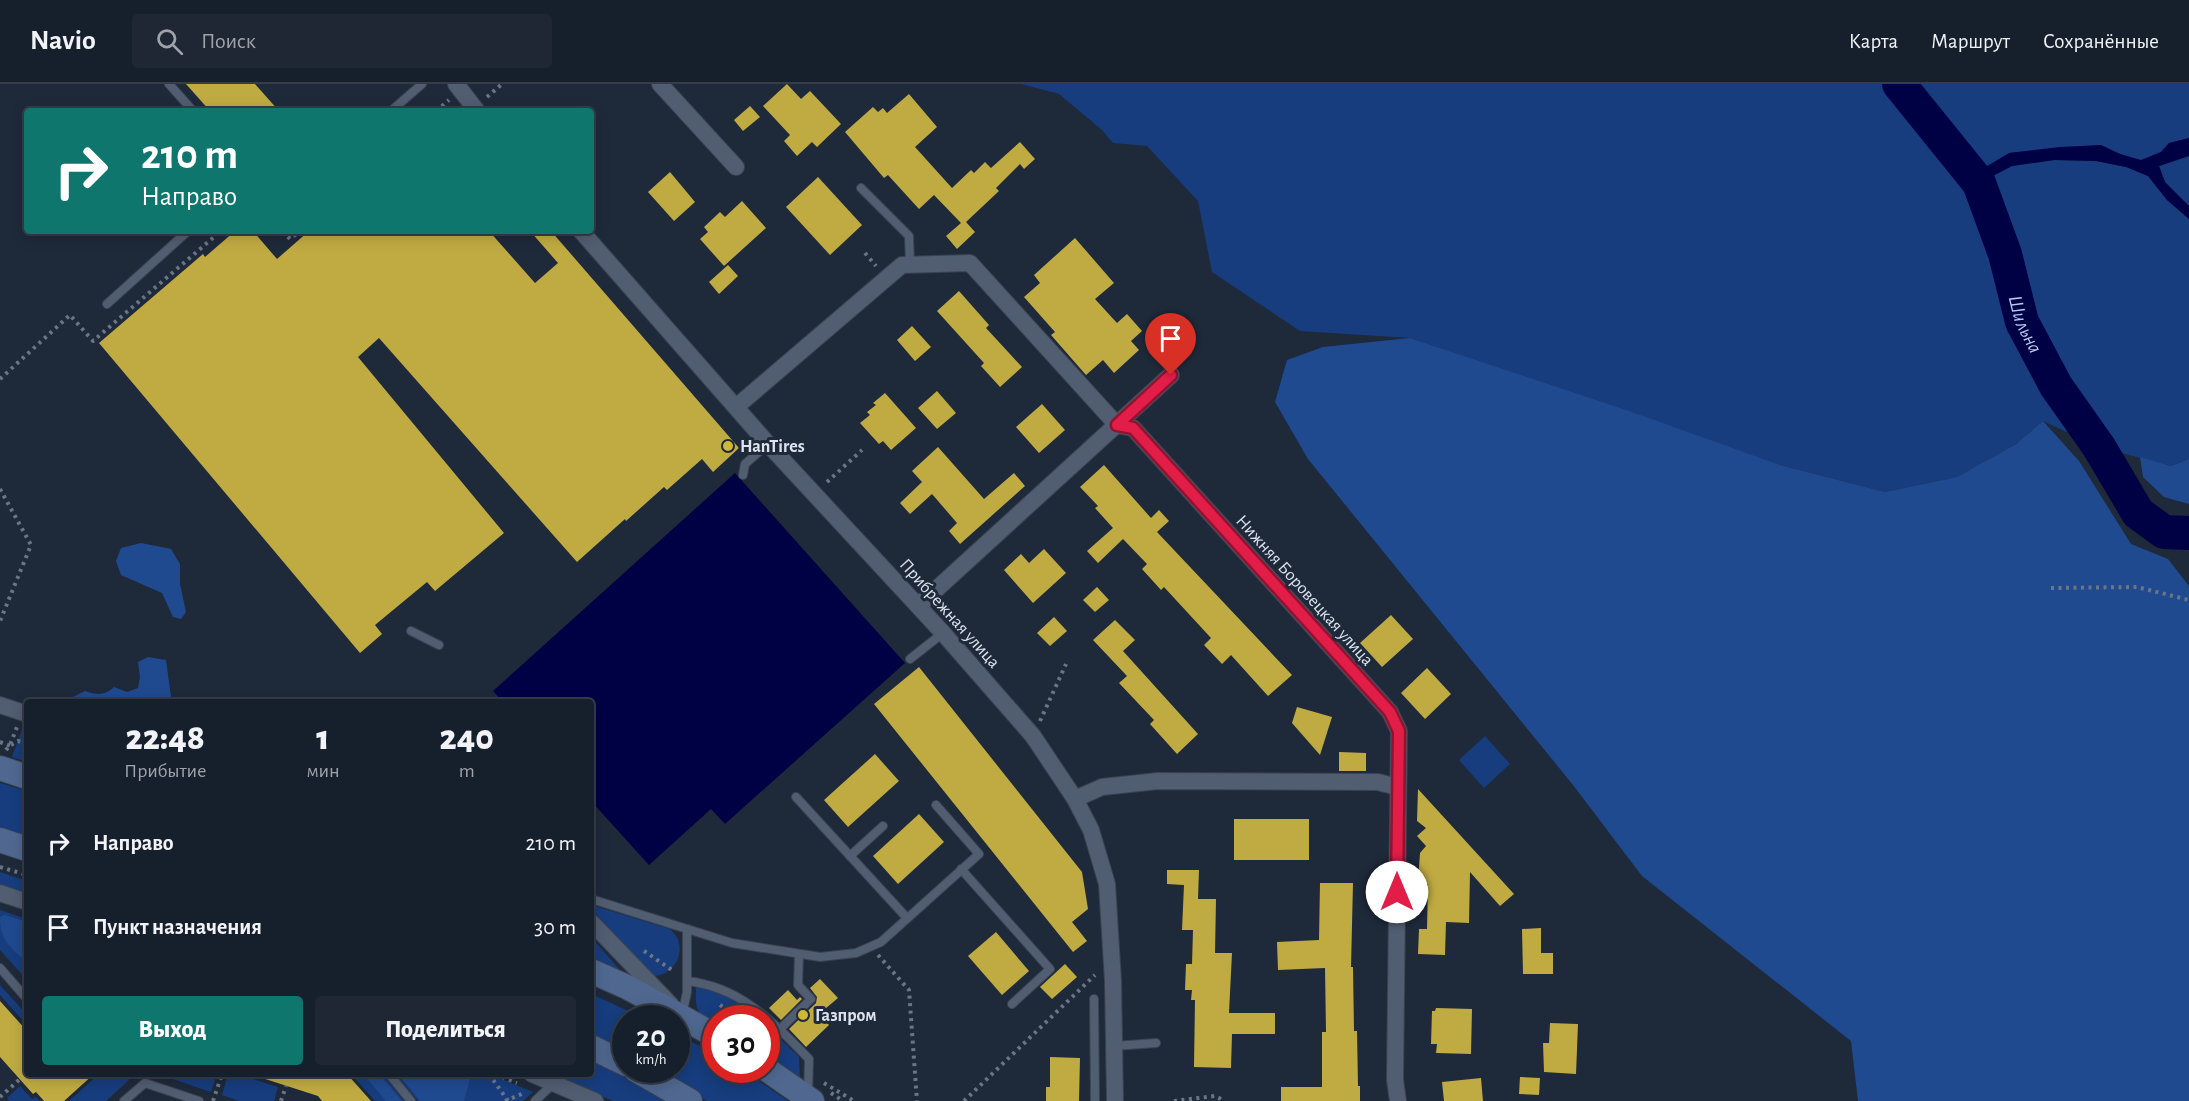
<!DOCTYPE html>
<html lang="ru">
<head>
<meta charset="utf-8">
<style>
  body { margin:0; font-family:"Alegreya Sans",sans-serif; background:#1f2734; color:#f1f3f6; height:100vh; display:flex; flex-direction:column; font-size:22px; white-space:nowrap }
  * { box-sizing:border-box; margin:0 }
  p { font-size:20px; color:#9ea2a9 }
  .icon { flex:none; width:33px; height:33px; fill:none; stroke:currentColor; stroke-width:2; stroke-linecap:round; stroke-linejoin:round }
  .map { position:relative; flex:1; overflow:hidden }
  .panel { position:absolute; left:24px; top:615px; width:570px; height:378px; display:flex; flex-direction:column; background:#161f2c; border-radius:6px; box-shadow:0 3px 15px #0003,0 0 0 2px #353d48 }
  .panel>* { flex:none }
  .banner { position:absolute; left:24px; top:24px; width:570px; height:126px; border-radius:6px; box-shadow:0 3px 15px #0003,0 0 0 2px #353d48; background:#0f766e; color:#fff; overflow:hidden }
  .speed { position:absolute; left:612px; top:921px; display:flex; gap:12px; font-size:30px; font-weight:700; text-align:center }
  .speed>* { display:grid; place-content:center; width:78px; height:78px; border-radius:50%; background:#161f2c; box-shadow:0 3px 15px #0003,0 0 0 2px #353d48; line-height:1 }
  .speed small { font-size:15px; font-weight:400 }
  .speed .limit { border:9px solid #d22; background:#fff; color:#111 }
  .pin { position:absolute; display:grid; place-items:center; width:51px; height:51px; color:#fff; margin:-62px -26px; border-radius:50% 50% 50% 0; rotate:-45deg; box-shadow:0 0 6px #0007 }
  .pin .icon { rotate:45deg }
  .me { position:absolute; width:66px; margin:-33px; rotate:0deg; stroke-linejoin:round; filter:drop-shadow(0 0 4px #0008) }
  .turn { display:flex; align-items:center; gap:21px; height:126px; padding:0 18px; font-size:27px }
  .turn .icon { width:78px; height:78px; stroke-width:2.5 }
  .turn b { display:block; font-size:42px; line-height:51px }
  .eta { display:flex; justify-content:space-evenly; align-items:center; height:102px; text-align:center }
  .eta b { font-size:36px; font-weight:800; line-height:42px }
  .action { display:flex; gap:12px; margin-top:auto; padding:12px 18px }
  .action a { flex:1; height:69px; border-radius:6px; background:#0f766e; color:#fff; font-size:24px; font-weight:800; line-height:69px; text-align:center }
  .action a+a { background:#1f2734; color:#f1f3f6 }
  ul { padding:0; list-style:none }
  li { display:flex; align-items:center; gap:18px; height:84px; padding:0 18px }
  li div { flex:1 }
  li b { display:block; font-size:22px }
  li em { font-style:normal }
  header { display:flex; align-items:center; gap:36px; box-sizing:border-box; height:84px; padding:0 30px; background:#161f2c; border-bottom:2px solid #353d48 }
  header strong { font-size:28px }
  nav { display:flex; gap:33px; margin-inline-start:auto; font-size:21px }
  .search { width:420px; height:54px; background:#1f2734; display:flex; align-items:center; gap:15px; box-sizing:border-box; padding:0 21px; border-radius:6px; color:#9ea2a9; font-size:22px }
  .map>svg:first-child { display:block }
  .green { fill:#173d7e }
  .forest { fill:#204a90 }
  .water { fill:#000045 }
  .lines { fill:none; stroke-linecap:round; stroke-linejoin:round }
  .river { stroke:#000045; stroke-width:34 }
  .building { fill:#c0ab42 }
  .lane-casing { stroke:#3b4352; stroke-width:10 }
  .street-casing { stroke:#3b4352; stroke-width:18 }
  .secondary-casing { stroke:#3b4352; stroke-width:26 }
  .path { stroke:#6b7584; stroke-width:4; stroke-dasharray:3 4.5; stroke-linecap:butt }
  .lane { stroke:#515d71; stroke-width:8 }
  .street { stroke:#515d71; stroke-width:16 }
  .secondary { stroke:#506890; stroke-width:24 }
  .route-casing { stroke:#92132f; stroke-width:15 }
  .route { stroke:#e11d48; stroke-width:10 }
  .poi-dot { fill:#d0b837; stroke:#1e293a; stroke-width:2 }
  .labels { text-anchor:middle; stroke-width:6; stroke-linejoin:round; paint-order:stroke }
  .poi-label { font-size:18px; font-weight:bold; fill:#dce3ef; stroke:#1e293a; text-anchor:start }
  .street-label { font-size:18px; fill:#dce3ef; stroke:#1e293a }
  .water-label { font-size:20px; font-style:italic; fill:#b6cef6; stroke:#1e293a }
</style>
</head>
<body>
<header>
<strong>Navio</strong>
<div class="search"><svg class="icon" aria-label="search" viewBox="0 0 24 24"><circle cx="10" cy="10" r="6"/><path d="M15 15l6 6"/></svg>Поиск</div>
<nav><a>Карта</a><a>Маршрут</a><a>Сохранённые</a></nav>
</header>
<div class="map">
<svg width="2189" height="1017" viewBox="0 0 2189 1017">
  <rect width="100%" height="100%" fill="#1e293a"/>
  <g class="green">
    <path d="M1021 0H2189V54L2169 59 2161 68 2141 77 2120 70 2101 61 2009 69 1980 99 2012 82 2055 76 2096 77 2126 83 2148 92 2167 116 2189 135V375L2171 382 2099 363 2043 337 2016 360 1957 393 1885 408 1780 381 1410 254 1300 247 1212 188 1198 117 1147 62 1113 59 1102 46 1059 10Z"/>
    <path d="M2189 72V122L2165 98 2159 82Z"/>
    <path d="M26 634 27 635V678L12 673Z"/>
    <path d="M1485 652 1510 680 1484 704 1459 676Z"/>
    <path d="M0 699 27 707V753L0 744Z"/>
    <path d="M0 788 27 797V810L0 801Z"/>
    <path d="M591 821 670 845C689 860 678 890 655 892L639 880 591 824Z"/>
    <path d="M0 826 27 835V896L0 866Z"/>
    <path d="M591 853 620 886 591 873Z"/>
    <path d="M0 901 27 931V941L0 911Z"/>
    <path d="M696 903C721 907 742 917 760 934H716L715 941C696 929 695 925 696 903Z"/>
    <path d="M591 910 644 934H626L625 968 591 951Z"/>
    <path d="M766 941 799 973 800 994 767 972Z"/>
    <path d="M677 951 715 969 716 986H743L788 1017H707L656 986H676Z"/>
    <path d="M591 974 670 1017H613L551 990H591Z"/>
    <path d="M99 990H124L129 996 106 1017H69Z"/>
    <path d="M158 990H217L211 1008Z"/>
    <path d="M228 990H238L278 1003 274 1017H239L222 1011Z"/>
    <path d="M351 990H382L404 1017H375Z"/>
    <path d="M396 990H489L533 1008 523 1017H418Z"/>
    <path d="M20 1002 32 1015 36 1013 40 1017H9L7 1014Z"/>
  </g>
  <g class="forest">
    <path d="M1410 254 1629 327 1780 381 1885 408 1957 393 2016 360 2043 337 2079 377 2131 460 2168 475 2189 502V1017H1858L1851 957 1642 792 1573 701 1308 375 1275 318 1287 276 1323 263Z"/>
    <path d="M2140 373 2171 382 2189 375V420L2164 413 2143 393Z"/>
    <path d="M141 459 171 465 180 480V500L186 528 181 535 173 533 162 509 121 491 116 477 121 464Z"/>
    <path d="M148 573 166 576 171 613 174 618H73V613L85 607C97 611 104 612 114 603L127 608 138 604 140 593 138 578Z"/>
    <path d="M5 831 27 838V879C11 863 0 857 0 833Z"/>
    <path d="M363 990H379L402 1017H386Z"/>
    <path d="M398 990H468L470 995 464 1017H420Z"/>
  </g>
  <g class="water">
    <path d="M2189 54V72L2159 82 2165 98 2189 122V135L2167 116 2148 92 2126 83 2096 77 2054 76 2012 82 1979 99 1972 91 2009 69 2060 63 2101 61 2120 70 2141 76 2161 68 2169 59Z"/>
    <path d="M735 389 905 579 725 740 711 725 649 781 591 717V618H503L493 607Z"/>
  </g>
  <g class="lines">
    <path class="river" id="s1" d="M1899 0 1979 99 2005 170 2022 238 2056 302 2099 363 2138 429 2164 448 2189 449"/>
  </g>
  <g class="building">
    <path d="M186 0H255L279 27H210Z"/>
    <path d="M787 0 801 15 810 7 841 40 817 63 812 58 797 72 784 57 790 51 763 22Z"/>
    <path d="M909 10 937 43 915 63 952 104 971 86 974 89 985 78 991 84 1020 58 1035 75 1024 85 1020 80 996 104 999 107 966 138 975 148 957 165 946 152 961 139 934 111 919 125 888 91 884 94 845 48 873 23 878 28 883 24 887 29Z"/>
    <path d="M750 22 760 33 743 47 734 36Z"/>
    <path d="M670 88 695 118 674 137 648 108Z"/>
    <path d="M818 93 862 141 830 171 786 123Z"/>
    <path d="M742 117 766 144 724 182 700 155 708 148 704 143 720 128 725 133Z"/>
    <path d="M235 147H253L277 175 309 147H489L535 199 558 179 530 147H551L739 364 713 388 702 375 667 406 664 403 626 437 625 435 577 478 379 254 358 273 504 449 435 507 427 498 375 541 382 550 360 569 99 259 203 170 205 173Z"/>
    <path d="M1075 154 1114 199 1095 215 1117 239 1127 230 1142 247 1131 257 1139 266 1114 289 1103 276 1086 291 1051 251 1055 248 1024 213 1040 199 1034 191Z"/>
    <path d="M728 181 738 192 719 210 709 198Z"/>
    <path d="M959 207 989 241 986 244 1022 283 1000 303 981 282 984 279 937 227Z"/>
    <path d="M912 242 931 263 915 277 897 256Z"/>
    <path d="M937 307 956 329 937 345 918 324Z"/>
    <path d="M885 309 916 344 891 366 883 357 879 360 860 339 870 331 867 328 876 321 873 319Z"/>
    <path d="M1042 320 1065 346 1039 369 1016 343Z"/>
    <path d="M938 363 984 415 1014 389 1025 402 960 460 949 447 957 439 932 410 910 430 900 419 922 398 912 387Z"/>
    <path d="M1104 381 1151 434 1159 426 1169 437 1157 448 1292 591 1268 612 1231 571 1222 580 1204 561 1211 554 1164 503 1161 506 1142 485 1147 480 1123 455 1098 479 1087 467 1113 444 1095 424 1098 422 1080 403Z"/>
    <path d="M1044 465 1066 489 1033 519 1004 486 1021 470 1029 479Z"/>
    <path d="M1097 503 1109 516 1095 528 1083 516Z"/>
    <path d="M1391 531 1413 555 1382 583 1360 559Z"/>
    <path d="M1054 533 1067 547 1050 562 1037 549Z"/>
    <path d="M1115 536 1135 556 1123 567 1198 650 1177 670 1150 640 1154 636 1119 599 1127 592 1093 556Z"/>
    <path d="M919 583 1082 788 1088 825 1072 838 1087 857 1073 868 874 620Z"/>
    <path d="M1427 584 1451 610 1425 635 1401 609Z"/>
    <path d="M1297 623 1332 633 1320 671 1292 639Z"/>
    <path d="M1339 668 1366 669V687H1339Z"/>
    <path d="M875 670 899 697 848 743 824 716Z"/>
    <path d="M1418 705 1514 810 1500 822 1470 788 1469 839 1446 838 1445 871 1418 870 1419 845H1427L1428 800 1418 799 1420 769 1426 762 1417 752 1426 744 1417 737Z"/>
    <path d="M919 730 944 758 898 800 873 772Z"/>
    <rect x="1234" y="735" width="75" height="41"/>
    <path d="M1167 786H1199L1198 815H1216L1215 869H1232L1229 929H1275V950H1232L1231 984 1194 983 1195 916H1191L1192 906H1185L1186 880H1192L1193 846H1182L1184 801 1167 800Z"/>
    <path d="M1320 799H1353L1351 883H1353L1354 947H1357L1358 1002H1360V1017H1281V1003H1322V948H1326L1325 884 1278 886 1277 858 1319 856Z"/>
    <path d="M1541 844V869H1553V890H1523L1522 845Z"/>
    <path d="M996 848 1029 887 1002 911 968 872Z"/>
    <path d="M1065 880 1077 893 1052 915 1040 903Z"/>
    <path d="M820 895 838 914 819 930 829 941 806 963 789 945 816 919 817 913 810 904Z"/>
    <path d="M788 906 797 916 800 913 802 915 781 936 769 924Z"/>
    <path d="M0 917 27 947V990H94L64 1017H44L36 1008 33 1010 0 973Z"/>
    <path d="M1436 924 1472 925 1471 970 1436 969 1437 960H1431L1432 927H1435Z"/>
    <path d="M1550 939 1578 940 1576 990 1544 988 1543 959H1549Z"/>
    <path d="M1050 973 1080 974 1079 1017H1046V1003H1050Z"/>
    <path d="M259 990H347L371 1017H322L318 1012 259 993Z"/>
    <path d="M1520 993 1540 994 1539 1011 1519 1010Z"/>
    <path d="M1481 994 1483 1017H1444L1442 998Z"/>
  </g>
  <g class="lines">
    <defs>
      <g id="lane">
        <path d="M169 0 193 27"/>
        <path d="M391 27 422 0"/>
        <path d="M861 104 909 152 910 180"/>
        <path d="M107 220 188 147"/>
        <path d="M743 391 745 380 768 360"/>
        <path d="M411 547 439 561"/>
        <path d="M910 575 943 549"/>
        <path d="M796 713 907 834"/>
        <path d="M850 772 883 742"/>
        <path d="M961 785 1050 885 1012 920"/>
        <path d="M591 815 732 859 820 873 856 869 881 858 979 770 936 721"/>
        <path d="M0 884 27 915"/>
        <path d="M687 897C741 903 773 938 809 975L808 1011"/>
        <path d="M1094 915 1095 1017"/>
        <path d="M682 931 687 908V845"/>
        <path d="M780 945 811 915 798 901 799 870"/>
        <path d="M1114 962 1156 959"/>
        <path d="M389 990 411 1017"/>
        <path d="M124 1017 145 999 199 1017"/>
        <path d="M535 1017 554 999"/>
      </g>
      <g id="street">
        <path d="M456 0 477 27"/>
        <path d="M660 0 736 83"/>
        <path d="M581 147 768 360 943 549 1033 652 1075 715 1091 746 1107 800 1113 897 1115 1017"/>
        <path d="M736 323 902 181 970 179 1117 341 1133 344 1390 628 1399 647 1395 996 1398 1017"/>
        <path d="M918 522 1171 291"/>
        <path d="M0 621 27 630"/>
        <path d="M1075 715 1102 703 1158 697 1378 698 1397 703"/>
        <path d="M0 809 27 818"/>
        <path d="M591 838 671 921"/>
        <path d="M532 990 595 1017"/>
      </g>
      <g id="secondary">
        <path d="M0 684 27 693"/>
        <path d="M0 756 27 765"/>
        <path d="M591 887 627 903 716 952"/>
        <path d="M591 963 626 980"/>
        <path d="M766 985 812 1017"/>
        <path d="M636 986 690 1017"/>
      </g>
    </defs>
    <use href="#lane" class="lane-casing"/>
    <use href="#street" class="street-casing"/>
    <use href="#secondary" class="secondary-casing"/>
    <g class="path">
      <path d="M487 13 502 0"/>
      <path d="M436 27 449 16"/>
      <path d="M283 147 290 155 300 147"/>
      <path d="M865 169 876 182"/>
      <path d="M0 295 70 231 93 257 221 147"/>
      <path d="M827 398 862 366"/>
      <path d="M0 405 31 461 0 537"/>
      <path d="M2051 504 2137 503 2189 516"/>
      <path d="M1040 637 1066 580"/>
      <path d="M0 658 11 662"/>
      <path d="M11 661 18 657 27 660"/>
      <path d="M6 666 10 661 17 643"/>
      <path d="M0 783 27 791"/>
      <path d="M1370 822H1381"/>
      <path d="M644 867 675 888"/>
      <path d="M878 871 909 906 917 1017"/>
      <path d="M720 921 739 934"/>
      <path d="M489 990 508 1017"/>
      <path d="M495 990 517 999"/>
      <path d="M824 999 854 1017"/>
      <path d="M831 1009 843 1017"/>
      <path d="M0 1013 20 995"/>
      <path d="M213 1017 222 990"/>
      <path d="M281 1017 286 1002"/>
      <path d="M505 1017 524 1009"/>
      <path d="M964 1017 1095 891"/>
      <path d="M1174 1017 1215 1012 1225 1017"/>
    </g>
    <use href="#lane" class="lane"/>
    <use href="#street" class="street"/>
    <use href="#secondary" class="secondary"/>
  </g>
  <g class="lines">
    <defs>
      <path id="route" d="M1171 291 1117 341 1133 344 1390 628 1399 647 1397 808"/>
    </defs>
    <use href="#route" class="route-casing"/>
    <use href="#route" class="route"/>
  </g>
  <g class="poi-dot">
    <circle cx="728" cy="362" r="6"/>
    <circle cx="803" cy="931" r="6"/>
  </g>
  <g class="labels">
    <g class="poi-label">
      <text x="740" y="368">HanTires</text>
      <text x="815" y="937">Газпром</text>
    </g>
    <g class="street-label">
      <text transform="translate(1305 506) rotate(48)" y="6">Нижняя Боровецкая улица</text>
      <text transform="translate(950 529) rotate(48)" y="6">Прибрежная улица</text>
    </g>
    <g class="water-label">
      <text dy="7" stroke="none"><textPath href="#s1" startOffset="276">Шильна</textPath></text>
    </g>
  </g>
</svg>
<div class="speed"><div>20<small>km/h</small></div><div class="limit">30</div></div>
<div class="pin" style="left:1171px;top:291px;background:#d93025"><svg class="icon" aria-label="arrive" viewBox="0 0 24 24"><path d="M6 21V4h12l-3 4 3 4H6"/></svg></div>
<svg class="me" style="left:1397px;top:808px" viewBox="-20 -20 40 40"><circle r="19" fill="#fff"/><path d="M0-13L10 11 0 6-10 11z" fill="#e11d48"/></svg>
<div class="banner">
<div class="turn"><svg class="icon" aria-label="right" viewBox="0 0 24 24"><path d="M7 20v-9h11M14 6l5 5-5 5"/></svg><div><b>210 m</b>Направо</div></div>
</div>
<section class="panel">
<div class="eta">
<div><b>22:48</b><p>Прибытие</p></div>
<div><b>1</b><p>мин</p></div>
<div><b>240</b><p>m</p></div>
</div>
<ul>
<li><svg class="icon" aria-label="right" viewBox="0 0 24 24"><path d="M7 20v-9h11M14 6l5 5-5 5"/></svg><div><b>Направо</b></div><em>210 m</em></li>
<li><svg class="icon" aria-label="arrive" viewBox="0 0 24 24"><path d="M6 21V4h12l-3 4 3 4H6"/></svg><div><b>Пункт назначения</b></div><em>30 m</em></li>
</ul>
<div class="action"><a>Выход</a><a>Поделиться</a></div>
</section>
</div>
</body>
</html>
